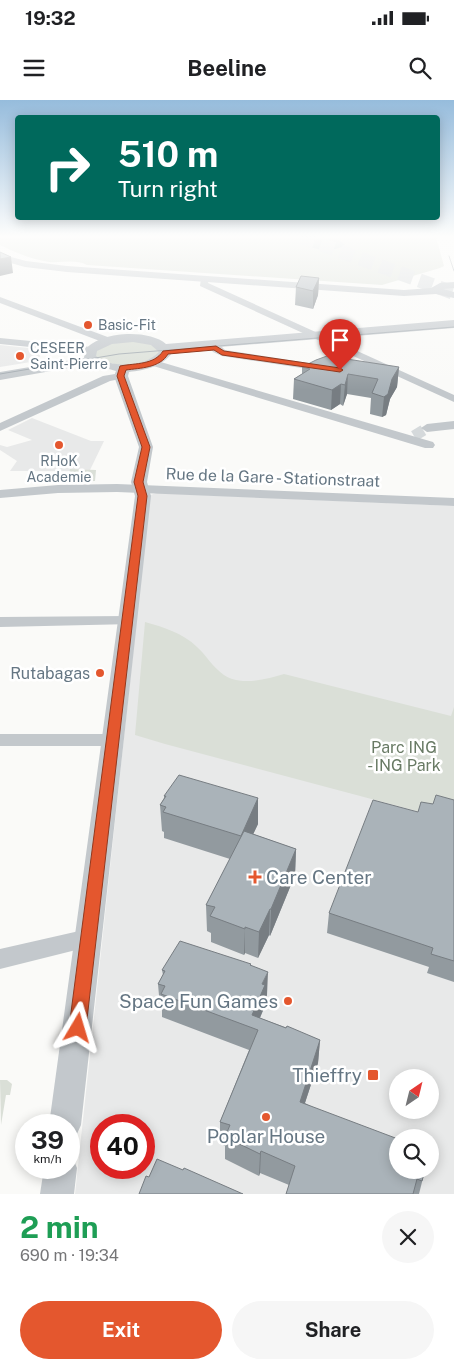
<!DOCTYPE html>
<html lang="en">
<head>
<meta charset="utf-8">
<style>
  body { margin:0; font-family:"Public Sans",sans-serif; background:#f6f6f6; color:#202124; height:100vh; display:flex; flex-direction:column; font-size:19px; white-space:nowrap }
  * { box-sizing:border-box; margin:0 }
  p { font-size:16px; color:#757577 }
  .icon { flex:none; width:28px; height:28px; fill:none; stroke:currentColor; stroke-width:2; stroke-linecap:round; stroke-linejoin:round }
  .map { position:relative; height:1094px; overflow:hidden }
  .side { display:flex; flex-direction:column; background:#fff; flex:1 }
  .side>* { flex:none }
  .top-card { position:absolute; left:15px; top:15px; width:425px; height:105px; border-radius:5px; box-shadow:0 2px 12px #0003; background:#00695c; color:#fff; overflow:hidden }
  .needle { width:32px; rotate:35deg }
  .buttons { position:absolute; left:389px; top:969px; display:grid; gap:10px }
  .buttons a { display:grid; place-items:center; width:50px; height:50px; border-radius:50%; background:#fff; box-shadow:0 2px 12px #0003; font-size:25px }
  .speed { position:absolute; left:15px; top:1014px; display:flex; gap:10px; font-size:25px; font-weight:700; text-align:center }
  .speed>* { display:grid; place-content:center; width:65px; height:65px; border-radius:50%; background:#fff; box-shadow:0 2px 12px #0003; line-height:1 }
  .speed small { font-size:12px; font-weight:400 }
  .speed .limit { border:8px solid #d22; background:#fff; color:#111 }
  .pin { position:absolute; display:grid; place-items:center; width:42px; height:42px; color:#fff; margin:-51px -21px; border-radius:50% 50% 50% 0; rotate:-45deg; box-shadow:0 0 5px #0007 }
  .pin .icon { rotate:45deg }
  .me { position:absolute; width:55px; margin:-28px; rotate:7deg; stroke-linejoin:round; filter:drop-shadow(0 0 4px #0008) }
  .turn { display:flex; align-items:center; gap:18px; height:105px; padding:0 20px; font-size:22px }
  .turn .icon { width:65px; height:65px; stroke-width:2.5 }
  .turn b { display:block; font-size:35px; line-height:42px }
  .round { display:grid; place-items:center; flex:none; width:52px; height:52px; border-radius:26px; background:#f6f6f6 }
  .overview { display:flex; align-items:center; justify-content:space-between; height:85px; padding:0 20px }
  h1 { font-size:30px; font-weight:700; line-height:38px; color:#1e9e55 }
  .button { display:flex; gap:10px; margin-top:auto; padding:10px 20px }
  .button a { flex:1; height:58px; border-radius:30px; background:#e4572e; color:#fff; font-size:20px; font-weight:700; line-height:58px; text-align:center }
  .button a+a { background:#f6f6f6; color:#202124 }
  .status { display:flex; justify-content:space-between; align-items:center; height:35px; padding:0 25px; background:#fff; direction:ltr }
  .status svg { height:14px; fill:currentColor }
  header { display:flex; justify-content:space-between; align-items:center; height:65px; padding:0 20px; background:#fff; font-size:22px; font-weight:700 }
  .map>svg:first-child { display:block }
  .built { fill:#e8e9e9; fill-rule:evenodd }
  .green { fill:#dadfd7 }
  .water { fill:#bbc7cb }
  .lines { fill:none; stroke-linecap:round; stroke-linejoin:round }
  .minor-tunnel { stroke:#d5d9db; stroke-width:11; stroke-dasharray:11 5.5; stroke-linecap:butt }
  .trunk-tunnel { stroke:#d5d9db; stroke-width:14; stroke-dasharray:14 7; stroke-linecap:butt }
  .minor { fill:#c3c8cc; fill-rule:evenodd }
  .tertiary { fill:#c3c8cc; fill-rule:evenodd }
  .tram { stroke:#a2aab0; stroke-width:1 }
  .wall { fill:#929a9f }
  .shaded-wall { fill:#777d82 }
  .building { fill:#aab3b9; stroke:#777d82 }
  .route { fill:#e4572e; stroke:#94391e }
  .poi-dot { fill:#e4572e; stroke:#fff; stroke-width:2 }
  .labels { text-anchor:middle; stroke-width:5; stroke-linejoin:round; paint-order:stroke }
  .far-poi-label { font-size:14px; fill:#657683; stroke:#fff; text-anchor:start }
  .street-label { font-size:16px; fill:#657683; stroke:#fff }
  .poi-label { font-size:16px; fill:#657683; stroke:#fff; text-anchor:end }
  .park-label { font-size:16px; fill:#687a64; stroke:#fff }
  .near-poi-label { font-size:19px; fill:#657683; stroke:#fff; text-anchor:end }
</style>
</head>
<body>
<div class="status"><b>19:32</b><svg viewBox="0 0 49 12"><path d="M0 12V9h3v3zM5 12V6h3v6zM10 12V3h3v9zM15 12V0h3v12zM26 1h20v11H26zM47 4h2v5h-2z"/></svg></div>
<header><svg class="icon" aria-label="menu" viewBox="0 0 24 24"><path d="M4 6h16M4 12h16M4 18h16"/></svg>Beeline<svg class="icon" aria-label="search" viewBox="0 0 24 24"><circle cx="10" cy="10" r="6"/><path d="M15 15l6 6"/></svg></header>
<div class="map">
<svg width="454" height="1094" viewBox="0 0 454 1094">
  <rect width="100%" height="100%" fill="#fafaf8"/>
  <g class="built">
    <path d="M0 245 38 249 40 256 37 261 0 267Z"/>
    <path d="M32 318 91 341H104L90 370 70 369V371H10L17 361 0 350V345L7 347 32 340 8 330Z"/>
    <path d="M157 393 454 406V1094H75L150 395ZM398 978H430V1010H398ZM101 1025H144V1068H101ZM398 1038H430V1070H398Z"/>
  </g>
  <g class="green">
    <path d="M0 137H436L444 166 440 168 382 185 87 165C76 159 62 163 49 162 31 159 16 153 0 145Z"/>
    <path d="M126 240 156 245 161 254C134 267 123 270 95 257V251L99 247Z"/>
    <path d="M70 369 96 370 95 381 68 382Z"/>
    <path d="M145 522C163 527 183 533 197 547 205 554 210 563 218 570 235 588 264 580 284 574L451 616 454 607V721L165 644 135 635Z"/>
    <path d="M0 980H7L12 984 10 995H6L1 1025Z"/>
  </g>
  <path class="water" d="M326 138 339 140 345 145C335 152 314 152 305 143L312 139Z"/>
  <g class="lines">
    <path class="minor-tunnel" d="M414 336 427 328"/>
    <path class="trunk-tunnel" d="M301 137 454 193"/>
    <g class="minor">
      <path d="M205 176 209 179 208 183 454 295V302L200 186 201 179Z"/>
      <path d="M0 197 113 239 114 241 113 243H105L0 203Z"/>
      <path d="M0 238 91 247 96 250 91 253 0 244Z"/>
      <path d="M213 241 217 242 225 250 328 266 333 269 328 272 222 256 213 252 208 244Z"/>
      <path d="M154 260 433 342 435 345 433 348H425L150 265 149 263 150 261Z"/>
      <path d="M121 273 126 276 125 278 110 281 0 331V323L103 276Z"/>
      <path d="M454 321V329L427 332 421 328 427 324Z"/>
      <path d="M117 384 454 398V406L117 392 58 393 0 398V390L58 385Z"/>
      <path d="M127 516 133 518 135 521 133 524 0 527V517Z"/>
      <path d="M0 634H112L118 636 121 640 118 644 112 646H0Z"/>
      <path d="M88 829 96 831 99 838 96 845 0 869V849Z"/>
    </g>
    <g class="tertiary">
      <path d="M0 154 26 161 67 166 404 190 431 188 440 183 454 182V188L443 189 454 192V198L436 194 404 196 67 172 25 167 0 160Z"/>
      <path d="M454 220V228L171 251 172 253C162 267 145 270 129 272L128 276 153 347 147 382 151 396 81 1025 76 1036 69 1039V1025H49L135 396 131 382 139 347 114 276 116 271 91 264 0 280V272L84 258 85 250C100 231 149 229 166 244ZM133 242 151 245 159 252C144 267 113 269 96 256L97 251 112 244Z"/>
      <path d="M69 1055 72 1056 77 1068 74 1094H40L44 1068H69Z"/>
    </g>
    <g class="tram">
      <path d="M449 156 454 171"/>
      <path d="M0 274 119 254 454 227"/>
    </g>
  </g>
  <g class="wall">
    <path d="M319 178 318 195 313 209 295 205 296 187Z"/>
    <path d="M302 267H399L397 287 390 299 386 315 382 317 370 314 371 298 347 294 343 306 340 304 331 310 293 299 294 279 302 274Z"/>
    <path d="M164 696 258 698V724L253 734 296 749 295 775 270 836 269 835 258 858 245 853 244 855 211 842V833L207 831 206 805 230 759 164 738V732L162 731 160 705 164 698Z"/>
    <path d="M454 700V882L427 873 429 867 327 833 329 813 418 712 433 704Z"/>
    <path d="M251 864V866L267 895 264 901V908L260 918 320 940 318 963 305 1003 425 1070 419 1094H286L289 1085 260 1073 259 1076 225 1059V1046L220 1044V1022L249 950 162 917V908L160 907 158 884 163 875 162 870Z"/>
  </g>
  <g class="shaded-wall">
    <path d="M11 157 13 173 0 176V159Z"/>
    <path d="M319 178 318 195 313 209V191Z"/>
    <path d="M399 267 397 287 390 299 386 315 382 317 384 297 392 279Z"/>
    <path d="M348 274 347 294 343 306 345 285Z"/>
    <path d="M341 284 340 304 331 310 332 290Z"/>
    <path d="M258 698V724L240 762 241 736Z"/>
    <path d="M296 749 295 775 270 836 271 809Z"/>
    <path d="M270 809 269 835 258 858 259 832Z"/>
    <path d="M245 827V853L244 855 245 829Z"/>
    <path d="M268 872 267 895 264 901V908L255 929 252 915 262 884Z"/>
    <path d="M320 940 318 963 298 1024 300 1002Z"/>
    <path d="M261 1051 260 1073 259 1076 260 1054Z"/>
  </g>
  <g class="building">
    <path d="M0 152 11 157 0 159Z"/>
    <path d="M301 176 319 178 313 191 296 187Z"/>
    <path d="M327 256 399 267 392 279 388 294 384 297 372 293 378 279 348 274 345 285 341 284 332 290 294 279 310 269 302 267 316 260Z"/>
    <path d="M179 675 258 698 241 736 163 712 166 707 160 705 166 696H164Z"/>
    <path d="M436 695 454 700V861L431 854 433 848 329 813 373 700 418 712 421 702 433 704Z"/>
    <path d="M244 731 296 749 271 809H270L259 832 245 827V829L210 816 215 807 206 805Z"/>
    <path d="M180 841 251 864 250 865 268 872 262 884 265 885 252 915 286 928 287 926 320 940 300 1002 398 1039V1070H425L422 1081 417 1079 413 1094H286L295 1066 261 1051 260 1054 225 1037 230 1025 220 1022 258 930 161 894 165 886 158 884 165 871 162 870Z"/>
    <path d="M157 1059 183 1070 184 1068 243 1094H139L146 1076 149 1077Z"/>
  </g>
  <linearGradient id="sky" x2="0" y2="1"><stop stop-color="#96bcdc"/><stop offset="0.47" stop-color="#fdfdfc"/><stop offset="1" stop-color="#fdfdfc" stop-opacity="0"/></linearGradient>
  <rect width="454" height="290" fill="url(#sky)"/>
  <path class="route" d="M216 246 224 251 340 268 343 270 340 272 222 255 214 250 168 254C160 268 140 268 126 270L124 276 150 347 143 382 147 396 86 928 84 934 78 936 72 934 69 928 138 396 134 382 142 347 117 276 120 266C136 263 154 265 163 251Z"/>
  <g class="poi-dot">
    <circle cx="88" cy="225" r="5"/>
    <circle cx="20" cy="256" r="5"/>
    <circle cx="59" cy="345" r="5"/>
    <circle cx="100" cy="573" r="5"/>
    <path d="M252.5 769.5h5v5h5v5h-5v5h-5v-5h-5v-5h5z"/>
    <circle cx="288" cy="901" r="5"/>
    <rect x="367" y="969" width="12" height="12" rx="2.5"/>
    <circle cx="266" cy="1017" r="5"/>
  </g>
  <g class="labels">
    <g class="far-poi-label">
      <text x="98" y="230">Basic-Fit</text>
      <text x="30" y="253">CESEER<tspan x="30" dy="16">Saint-Pierre</tspan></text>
      <text x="59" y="366" text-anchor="middle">RHoK<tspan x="59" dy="16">Academie</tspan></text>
    </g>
    <g class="street-label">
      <text transform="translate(273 377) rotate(2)" y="6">Rue de la Gare - Stationstraat</text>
    </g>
    <g class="poi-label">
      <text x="90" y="579">Rutabagas</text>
    </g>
    <g class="park-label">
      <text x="404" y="653">Parc ING<tspan x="404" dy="18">- ING Park</tspan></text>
    </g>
    <g class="near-poi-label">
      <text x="266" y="784" text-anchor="start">Care Center</text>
      <text x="278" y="908">Space Fun Games</text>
      <text x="362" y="982">Thieffry</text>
      <text x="266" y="1043" text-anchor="middle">Poplar House</text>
    </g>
  </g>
</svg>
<div class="buttons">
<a><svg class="needle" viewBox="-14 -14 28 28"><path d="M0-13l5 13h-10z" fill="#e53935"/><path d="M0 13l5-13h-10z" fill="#757577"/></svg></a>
<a><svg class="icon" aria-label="search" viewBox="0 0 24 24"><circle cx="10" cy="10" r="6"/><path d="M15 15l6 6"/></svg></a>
</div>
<div class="speed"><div>39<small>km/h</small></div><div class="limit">40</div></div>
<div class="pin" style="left:340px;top:270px;background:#d93025"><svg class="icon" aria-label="arrive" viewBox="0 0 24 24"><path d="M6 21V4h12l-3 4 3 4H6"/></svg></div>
<svg class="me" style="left:78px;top:928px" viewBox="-20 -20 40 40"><path d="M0-17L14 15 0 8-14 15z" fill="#e4572e" stroke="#fff" stroke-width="4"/></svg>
<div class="top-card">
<div class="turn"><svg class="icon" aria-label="right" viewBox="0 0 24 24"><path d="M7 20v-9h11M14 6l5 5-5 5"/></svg><div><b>510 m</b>Turn right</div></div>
</div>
</div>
<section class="side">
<div class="overview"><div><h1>2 min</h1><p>690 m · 19:34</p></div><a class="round"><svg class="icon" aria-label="close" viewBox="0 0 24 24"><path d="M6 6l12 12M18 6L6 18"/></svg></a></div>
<div class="button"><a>Exit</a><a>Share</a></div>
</section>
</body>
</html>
